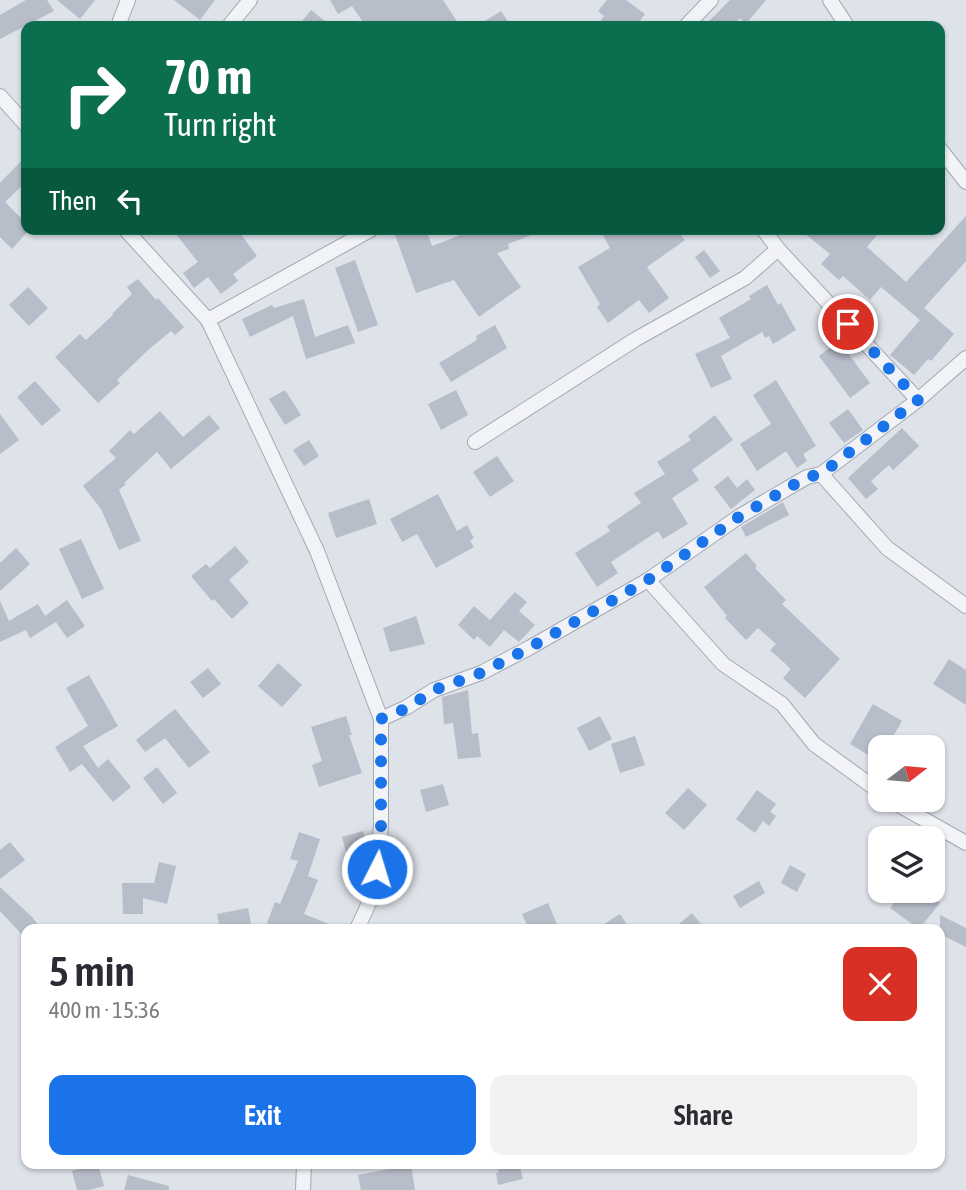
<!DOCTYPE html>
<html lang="en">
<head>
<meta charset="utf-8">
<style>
  body { margin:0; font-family:"Asap Condensed",sans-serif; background:#f2f2f3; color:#2b2b33; height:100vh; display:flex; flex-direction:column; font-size:26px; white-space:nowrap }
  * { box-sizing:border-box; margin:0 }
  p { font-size:23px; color:#7c7c81 }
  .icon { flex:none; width:38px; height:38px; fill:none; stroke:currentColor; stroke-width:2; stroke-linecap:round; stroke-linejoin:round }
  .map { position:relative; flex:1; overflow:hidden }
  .sheet { position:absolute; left:21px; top:924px; width:924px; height:245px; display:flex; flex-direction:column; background:#fff; border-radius:14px; box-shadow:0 2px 5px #0004 }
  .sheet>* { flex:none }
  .top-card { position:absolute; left:21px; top:21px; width:924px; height:214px; border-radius:14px; box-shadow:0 2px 5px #0004; background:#0b6e4f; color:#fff; overflow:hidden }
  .needle { width:46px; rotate:74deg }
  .tools { position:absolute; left:868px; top:735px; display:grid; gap:14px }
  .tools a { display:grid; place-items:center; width:77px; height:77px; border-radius:14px; background:#fff; box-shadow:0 2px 5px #0004; font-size:35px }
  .pin { position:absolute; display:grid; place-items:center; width:60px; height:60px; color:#fff; margin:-30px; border:4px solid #fff; border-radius:50%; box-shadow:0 2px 7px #0007 }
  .me { position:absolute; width:77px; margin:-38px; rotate:5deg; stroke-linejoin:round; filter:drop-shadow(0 0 5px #0008) }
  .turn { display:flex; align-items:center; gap:24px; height:147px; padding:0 28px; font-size:32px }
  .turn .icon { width:91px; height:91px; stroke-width:2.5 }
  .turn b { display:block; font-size:49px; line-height:60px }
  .then { display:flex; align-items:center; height:66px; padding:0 28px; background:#0003; gap:14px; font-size:26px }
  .round { display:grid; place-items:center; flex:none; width:74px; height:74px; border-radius:14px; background:#f2f2f3 }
  .headline { display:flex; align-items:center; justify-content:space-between; height:119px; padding:0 28px }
  h1 { font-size:42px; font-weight:600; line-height:52px }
  .primary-button { display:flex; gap:14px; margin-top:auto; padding:14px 28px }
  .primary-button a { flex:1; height:80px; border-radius:14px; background:#1a73e8; color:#fff; font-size:28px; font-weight:600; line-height:80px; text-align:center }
  .primary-button a+a { background:#f2f2f3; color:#2b2b33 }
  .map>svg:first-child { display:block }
  .building { fill:#b8bdca }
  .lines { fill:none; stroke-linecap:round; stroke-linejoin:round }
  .minor-casing { stroke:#a3a8b4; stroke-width:16 }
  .minor { stroke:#f1f3f7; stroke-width:14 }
  .route { stroke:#1a73e8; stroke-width:12; stroke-dasharray:0 21.6 }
</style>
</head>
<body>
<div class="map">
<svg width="966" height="1190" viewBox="0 0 966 1190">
  <rect width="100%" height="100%" fill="#dee2e9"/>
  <g class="building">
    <path d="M26 0H47L54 11 0 39V15Z"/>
    <path d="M57 0H95L80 19Z"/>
    <path d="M174 0H215L200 20Z"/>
    <path d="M330 0H443L460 26H366L352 6 338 14Z"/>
    <path d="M607 0H626L645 14 636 26H597L604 16 598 11Z"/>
    <path d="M730 0H766L746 24 740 18 731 26H704Z"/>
    <path d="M311 10 331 26H298Z"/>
    <path d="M501 11 511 26H477Z"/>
    <path d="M26 156V182L5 202 26 223V229H30L12 249 0 237V183Z"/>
    <path d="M966 216V261L924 308 954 334 931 361 928 359 914 375 890 355 920 320 881 287 870 300 843 276 839 280 821 264 830 254 799 229H882L867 247 906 282Z"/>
    <path d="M172 229H237L257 256 233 274 238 281 221 294 208 277 194 288 183 273 198 262Z"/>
    <path d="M393 229H426L432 246 476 229 544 230 508 244 509 249 497 253 521 287 479 317 454 280 416 293Z"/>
    <path d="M612 229H676L685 240 647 267 669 298 649 313 639 300 608 323 597 307 600 304 578 267 610 248 603 235Z"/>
    <path d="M704 250 720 271 710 278 695 257Z"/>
    <path d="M355 260 378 325 358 332 335 268Z"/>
    <path d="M138 279 156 300 158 298 184 327 175 335 171 331 147 351 117 380 120 383 98 403 55 357 80 334 86 340 113 315 112 314 132 294 127 287Z"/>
    <path d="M767 285 778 305 781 303 796 330 773 344 769 336 765 338 762 332 721 356 732 379 711 388 695 354 730 338 719 318 751 299 749 296Z"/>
    <path d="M28 287 48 308 29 326 9 305Z"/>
    <path d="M304 299 315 337 348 325 355 343 306 359 293 316 250 337 242 319 272 305 274 308Z"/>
    <path d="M495 325 507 348 451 382 439 363 477 340 476 336Z"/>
    <path d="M839 341 870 383 850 398 819 356Z"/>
    <path d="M776 380 816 446 803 454 807 461 797 468 786 451 757 471 740 444 771 424 753 395Z"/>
    <path d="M35 381 61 410 42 426 17 397Z"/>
    <path d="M285 390 301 415 285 425 269 399Z"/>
    <path d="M456 390 468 415 441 430 428 404Z"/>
    <path d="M848 409 863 430 844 443 829 423Z"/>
    <path d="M160 411 183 437 209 415 220 428 171 469 157 452 124 483 126 484 119 490 141 541 119 550 101 509 83 486 116 458 109 451 130 430 134 434Z"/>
    <path d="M0 414 19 440 0 454Z"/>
    <path d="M715 415 733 440 692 470 699 480 672 498 688 524 663 539 658 531 611 562 618 573 597 587 575 553 610 531 607 526 641 503 634 493 665 474 657 462 691 440 688 436Z"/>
    <path d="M902 428 919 446 893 470 889 465 871 481 878 489 866 499 848 478Z"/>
    <path d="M309 440 319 456 304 466 293 450Z"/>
    <path d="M497 456 514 481 490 497 473 472Z"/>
    <path d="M728 476 737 488 747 479 755 490 731 509 714 487Z"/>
    <path d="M438 494 457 531 467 525 474 538 470 541 474 547 436 568 417 534 402 542 390 519Z"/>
    <path d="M369 499 377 524 336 538 328 513Z"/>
    <path d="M783 502 789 515 746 537 741 527Z"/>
    <path d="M81 539 104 589 82 599 59 549Z"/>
    <path d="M235 546 249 562 229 580 249 603 232 619 214 599 212 601 191 576 206 564 210 568Z"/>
    <path d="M16 548 30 564 0 591V563Z"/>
    <path d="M746 553 757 566 755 568 786 600 782 604 840 659 805 698 783 678 791 669 770 650 776 644 758 628 746 640 725 618 727 616 704 587Z"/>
    <path d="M515 592 527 602 519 611 535 625 519 642 504 630 490 647 477 636 474 640 458 625 474 606 490 620Z"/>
    <path d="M67 600 85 626 67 638 56 622 30 638 26 630 0 642V601L9 621 38 604 45 616Z"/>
    <path d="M416 616 425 644 390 652 383 628Z"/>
    <path d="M949 659 966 670V705L933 684Z"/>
    <path d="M278 663 302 685 282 707 258 686Z"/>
    <path d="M208 668 221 684 203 698 190 682Z"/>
    <path d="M89 675 118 726 83 746 98 768 108 759 131 787 113 802 82 764 70 772 55 747 88 726 66 688Z"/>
    <path d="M468 690 472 734 478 733 481 757 458 759 453 723 444 724 442 697Z"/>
    <path d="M873 704 902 721 887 747H880V762L850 744Z"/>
    <path d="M175 709 210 752 189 768 165 738 145 752 136 740Z"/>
    <path d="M346 716 352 735H349L362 773 319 787 312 765 322 761 311 727Z"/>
    <path d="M600 716 612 739 589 751 577 728Z"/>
    <path d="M635 736 645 765 620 773 611 744Z"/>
    <path d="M157 767 177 793 163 804 143 778Z"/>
    <path d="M443 784 449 805 426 812 420 790Z"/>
    <path d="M688 788 707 805 684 830 665 813Z"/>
    <path d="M757 790 776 804 770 812 776 816 769 826 763 821 755 833 736 819Z"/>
    <path d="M363 831 369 853 348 859 342 837Z"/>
    <path d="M299 832 320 839 308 876 318 880 304 914 341 929H283L267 923 275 902 280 904 298 861 290 859Z"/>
    <path d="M10 842 25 860 0 879V850Z"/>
    <path d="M159 862 176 866 167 904 143 898V914H123L122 883H154Z"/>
    <path d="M790 865 806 874 797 892 781 883Z"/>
    <path d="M759 881 765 893 740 908 733 896Z"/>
    <path d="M0 887 33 918 41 929H26V939L0 911Z"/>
    <path d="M903 891H924L940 903 919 929 890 908Z"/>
    <path d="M548 903 559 929H529L522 914Z"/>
    <path d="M248 908 252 929H220L217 914Z"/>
    <path d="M692 913 705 929H673Z"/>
    <path d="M620 914 630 929H596Z"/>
    <path d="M940 915 966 928V947L940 934Z"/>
    <path d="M98 1164 104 1186 89 1190H77L72 1171Z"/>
    <path d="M497 1164H519L523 1179 498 1185 496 1173 499 1172Z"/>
    <path d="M411 1165 415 1190H361L358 1175Z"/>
    <path d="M128 1175 169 1186V1190H124Z"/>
  </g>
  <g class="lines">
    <defs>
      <g id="minor">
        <path d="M830 0 847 26"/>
        <path d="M118 26 128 0"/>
        <path d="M229 26 250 0"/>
        <path d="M686 26 711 0"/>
        <path d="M0 96 26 125"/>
        <path d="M940 149 966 182"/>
        <path d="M125 229 208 320 317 551 381 719V826L375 890 357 929"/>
        <path d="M763 229 778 249 918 400"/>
        <path d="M208 320 372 229"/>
        <path d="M475 442 636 339 745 278 778 249"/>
        <path d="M821 474 887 548 966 606"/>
        <path d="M648 580 723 664 782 704 814 744 880 792"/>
        <path d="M381 719 407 707 434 690 481 673 529 648 648 580 740 516 807 477 821 474 918 400 966 358"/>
        <path d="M890 800 966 843"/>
        <path d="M303 1190 304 1164"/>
      </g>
    </defs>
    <use href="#minor" class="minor-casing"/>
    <use href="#minor" class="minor"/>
  </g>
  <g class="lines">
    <path class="route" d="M377 869 381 826V719L407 708 434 690 481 673 529 648 648 580 740 516 807 477 821 474 918 400 848 324"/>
  </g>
</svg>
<div class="tools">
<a><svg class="needle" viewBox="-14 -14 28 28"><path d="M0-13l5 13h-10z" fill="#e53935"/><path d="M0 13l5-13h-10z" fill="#7c7c81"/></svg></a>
<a><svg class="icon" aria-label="layers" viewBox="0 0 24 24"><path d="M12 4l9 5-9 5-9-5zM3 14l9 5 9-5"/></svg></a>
</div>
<div class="pin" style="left:848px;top:324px;background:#d93025"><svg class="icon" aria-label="arrive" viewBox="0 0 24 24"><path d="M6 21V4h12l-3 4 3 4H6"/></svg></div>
<svg class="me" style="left:377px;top:869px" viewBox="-20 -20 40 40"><circle r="17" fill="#1a73e8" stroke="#fff" stroke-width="3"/><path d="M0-11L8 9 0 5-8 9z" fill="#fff"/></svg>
<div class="top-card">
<div class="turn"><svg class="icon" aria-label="right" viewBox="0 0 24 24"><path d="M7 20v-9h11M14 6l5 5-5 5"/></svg><div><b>70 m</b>Turn right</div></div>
<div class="then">Then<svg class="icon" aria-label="left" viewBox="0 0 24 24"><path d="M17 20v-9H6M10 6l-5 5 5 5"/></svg></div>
</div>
<section class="sheet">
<div class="headline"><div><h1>5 min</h1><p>400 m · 15:36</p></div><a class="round" style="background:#d93025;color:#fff"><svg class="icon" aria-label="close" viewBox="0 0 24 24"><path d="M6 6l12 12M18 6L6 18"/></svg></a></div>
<div class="primary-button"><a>Exit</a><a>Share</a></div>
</section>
</div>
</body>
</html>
